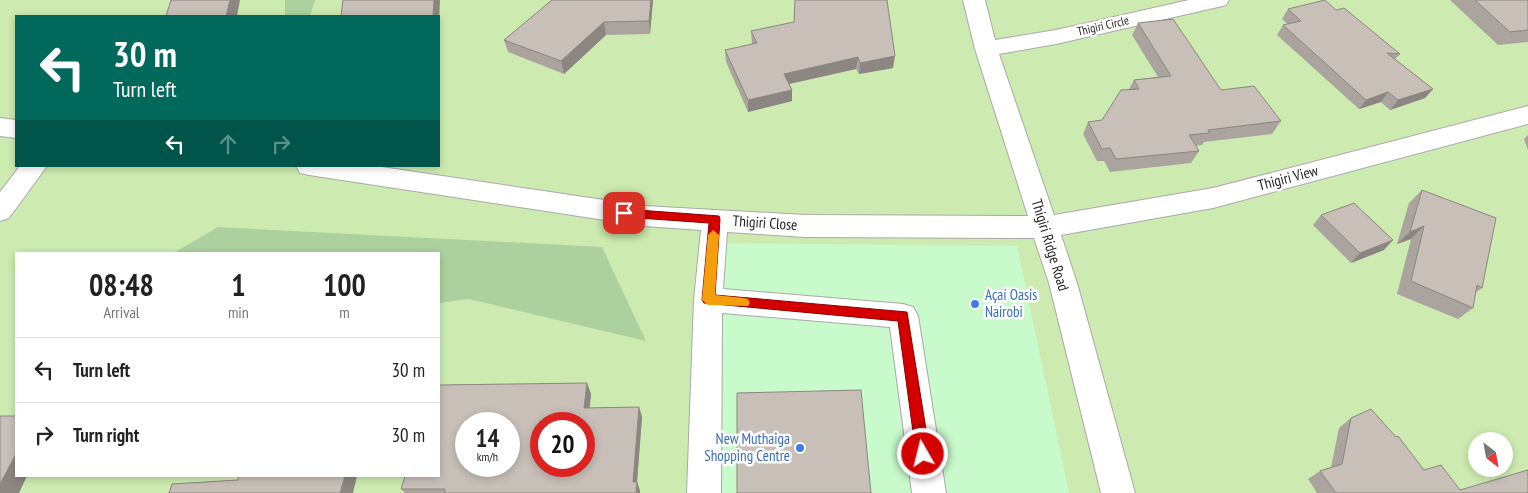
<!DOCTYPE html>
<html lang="en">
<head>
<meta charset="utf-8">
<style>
  body { margin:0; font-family:"PT Sans Narrow",sans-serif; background:#f6f6f6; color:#222; height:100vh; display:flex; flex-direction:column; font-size:19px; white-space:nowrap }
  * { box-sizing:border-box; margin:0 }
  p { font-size:16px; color:#767676 }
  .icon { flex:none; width:28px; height:28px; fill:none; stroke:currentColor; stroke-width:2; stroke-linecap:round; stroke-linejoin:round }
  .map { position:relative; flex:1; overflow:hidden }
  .side { position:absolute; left:15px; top:252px; width:425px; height:225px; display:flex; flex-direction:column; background:#fff; border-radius:0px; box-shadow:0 2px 8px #0003 }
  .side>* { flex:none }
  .top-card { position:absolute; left:15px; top:15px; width:425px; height:152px; border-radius:0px; box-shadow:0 2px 8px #0003; background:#00695c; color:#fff; overflow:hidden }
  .needle { width:32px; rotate:149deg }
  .buttons { position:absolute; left:1468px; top:432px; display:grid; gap:10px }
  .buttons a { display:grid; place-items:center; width:45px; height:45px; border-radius:50%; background:#fff; box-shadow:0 2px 8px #0003; font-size:25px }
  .speed { position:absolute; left:455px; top:412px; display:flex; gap:10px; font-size:25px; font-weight:700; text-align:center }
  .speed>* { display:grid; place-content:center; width:65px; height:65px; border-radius:50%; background:#fff; box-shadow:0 2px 8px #0003; line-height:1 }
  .speed small { font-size:12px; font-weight:400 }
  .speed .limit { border:8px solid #d22; background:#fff; color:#111 }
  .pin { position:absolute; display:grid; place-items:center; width:42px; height:42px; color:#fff; margin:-21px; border-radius:10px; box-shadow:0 2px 8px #0006 }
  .me { position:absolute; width:55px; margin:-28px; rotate:352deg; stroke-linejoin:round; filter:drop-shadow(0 0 4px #0008) }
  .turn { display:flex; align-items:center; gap:18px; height:105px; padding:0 15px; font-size:22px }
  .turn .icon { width:65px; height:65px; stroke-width:2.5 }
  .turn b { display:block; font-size:35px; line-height:42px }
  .lanes { display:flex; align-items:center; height:48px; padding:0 15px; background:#0003; justify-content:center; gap:25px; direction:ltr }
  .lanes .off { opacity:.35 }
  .eta { display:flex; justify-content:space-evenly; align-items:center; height:85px; text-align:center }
  .eta b { font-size:30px; font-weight:800; line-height:35px }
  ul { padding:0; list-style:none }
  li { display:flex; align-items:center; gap:15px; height:65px; padding:0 15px; border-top:1px solid #e0e0e0 }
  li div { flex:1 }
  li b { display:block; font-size:19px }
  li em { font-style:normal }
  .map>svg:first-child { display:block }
  .grass { fill:#cdebb0; fill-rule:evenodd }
  .forest { fill:#add19e }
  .park { fill:#c8facc }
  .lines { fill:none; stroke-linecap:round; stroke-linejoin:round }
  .minor-casing { stroke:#a9a9a9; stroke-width:2 }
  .minor { fill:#fff; fill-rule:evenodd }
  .wall { fill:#aba49e }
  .shaded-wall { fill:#8b8681 }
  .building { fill:#c7bfb8; stroke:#8b8681; fill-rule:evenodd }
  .route { fill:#d40000; stroke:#8a0000 }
  .slow { fill:#f59e0b }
  .shop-dot { fill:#3f7fe0; stroke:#fff; stroke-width:2 }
  .labels { text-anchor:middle; stroke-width:5; stroke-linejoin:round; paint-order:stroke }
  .far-street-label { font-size:12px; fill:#222; stroke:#fff }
  .street-label { font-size:15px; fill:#222; stroke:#fff }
  .shop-label { font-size:15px; fill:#366cbe; stroke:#fff; text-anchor:start }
</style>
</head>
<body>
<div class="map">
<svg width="1528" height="493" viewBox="0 0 1528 493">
  <rect width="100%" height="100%" fill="#f2efe9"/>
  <path class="grass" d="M0 0H1528V493H0ZM16 16H439V166H16ZM16 254H439V476H16ZM466 424H509V466H466ZM541 424H584V466H541ZM1476 441H1504V469H1476Z"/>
  <g class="forest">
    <path d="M285 0H315L310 16H285Z"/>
    <path d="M218 227 602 247 646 341 469 299 439 303V254H172Z"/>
  </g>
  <path class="park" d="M722 243 1017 246 1069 493H708Z"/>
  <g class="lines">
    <defs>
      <g id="minor">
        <path d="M963 0H985L995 40 1056 30 1189 0H1229L1226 5 1218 7 1056 44 999 54 1054 215 1213 188 1528 106V124L1213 208 1061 235 1077 283 1135 493H1101L1049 283 1034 238 805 237 727 232 723 289 903 304 913 307 918 316 946 493H912L890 327 722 313 721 493H687L694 300 701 230 644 226 309 175 300 173 296 166H375L644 206 805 215 1028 216 975 49Z"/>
        <path d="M0 118 16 120V138L0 136Z"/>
        <path d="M20 166H47L9 218 0 221V192Z"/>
      </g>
    </defs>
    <use href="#minor" class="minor-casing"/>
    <use href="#minor" class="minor"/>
  </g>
  <g class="wall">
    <path d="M552 0H653L650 34 606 35 564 74 508 52 504 40Z"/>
    <path d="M1450 0H1528V42L1498 45Z"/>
    <path d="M1288 9 1336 10 1400 54 1395 59 1433 89 1425 98 1390 110 1381 102 1359 109 1277 35 1283 25 1287 24 1282 19Z"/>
    <path d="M794 22 893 68 859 74 856 69 789 84 792 90V101L748 112 726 62 725 50 752 44 751 31Z"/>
    <path d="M1138 23 1221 90 1281 121 1272 134 1204 142 1202 145 1196 146 1199 151 1191 163 1110 172 1104 161H1097L1083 134 1088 122 1102 120 1129 89 1134 80 1158 77 1132 35Z"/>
    <path d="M1528 135V150L1524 139Z"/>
    <path d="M1422 190 1482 288 1475 293 1473 308 1458 319 1397 294 1411 239 1397 244 1409 203Z"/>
    <path d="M1321 215 1384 250 1351 263 1313 225Z"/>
    <path d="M587 383 591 394 590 408 639 407 642 417 637 482 640 491V493H405L401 489Z"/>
    <path d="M1351 418 1424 470 1460 490 1528 493H1317L1308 479 1320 471 1331 467 1339 428Z"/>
  </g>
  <g class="shaded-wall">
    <path d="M230 0H240L237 16H226Z"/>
    <path d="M434 0H440L439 24V16H433Z"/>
    <path d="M651 0H653L650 34 649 21Z"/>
    <path d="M604 22 606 35 564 74 561 61Z"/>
    <path d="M895 56 893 68 859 74 860 63Z"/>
    <path d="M858 57 856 69 784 85V74Z"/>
    <path d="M1433 89 1425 98 1390 110 1398 100Z"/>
    <path d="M792 90V101L748 112V100Z"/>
    <path d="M1388 92 1381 102 1359 109 1366 100Z"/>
    <path d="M1424 226 1411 239 1397 244 1410 232Z"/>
    <path d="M1393 240 1384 250 1351 263 1360 253Z"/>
    <path d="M587 383 591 394 588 418 584 408Z"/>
    <path d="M639 407 642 417 637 482 640 491V493H636L633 482Z"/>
    <path d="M16 454V476H27L19 493H0V484Z"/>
    <path d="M345 476H357L353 493H340Z"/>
  </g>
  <g class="building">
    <path d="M171 0H230L226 16H166Z"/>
    <path d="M343 0H434L433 16H341Z"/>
    <path d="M552 0H651L649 21 604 22 561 61 504 40Z"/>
    <path d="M795 0H887L895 56 860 63 858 57 784 74 792 90 748 100 725 50 757 43 751 31 794 22Z"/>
    <path d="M1325 0 1336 10 1344 8 1400 54 1387 53 1433 89 1398 100 1388 92 1366 100 1283 25 1301 21 1288 9Z"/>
    <path d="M1475 0H1528V30L1510 32Z"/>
    <path d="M1173 19 1221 90 1254 86 1281 121 1208 130 1209 133 1189 135 1199 151 1116 159 1110 148 1102 149 1088 122 1102 120 1121 90 1139 89 1134 80 1171 76 1138 23Z"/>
    <path d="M1422 190 1496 218 1482 288 1477 285 1473 308 1411 281 1424 226 1410 232Z"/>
    <path d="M1354 203 1393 240 1360 253 1321 215Z"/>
    <path d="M587 383 584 408 639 407 633 482H637L636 493H445V489H401L405 476H439V385ZM466 424H509V466H466ZM541 424H584V466H541Z"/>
    <path d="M861 390 871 493H737V393Z"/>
    <path d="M1371 409 1396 437 1398 436 1424 470 1441 465 1460 490 1528 470V493H1336L1320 471 1342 464 1351 418Z"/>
    <path d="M0 416H16V454L0 484Z"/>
    <path d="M239 476H345L340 493H169L172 484 238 480Z"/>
  </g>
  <path class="route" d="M624 209 719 216 720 219 715 295 907 312 930 454 928 458 923 460 918 458 916 454 898 321 704 303 702 300 709 223 624 217 619 213Z"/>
  <path class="slow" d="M713 230 719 235 715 295 744 298 748 299 750 303 748 306 708 305 702 300 708 235Z"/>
  <g class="shop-dot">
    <circle cx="975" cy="304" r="5"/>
    <circle cx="800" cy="448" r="5"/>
  </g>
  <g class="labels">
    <g class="far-street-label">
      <text transform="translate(1103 26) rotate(-13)" y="4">Thigiri Circle</text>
    </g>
    <g class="street-label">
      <text transform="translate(1288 178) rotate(-15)" y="5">Thigiri View</text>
      <text transform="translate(765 223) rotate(4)" y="5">Thigiri Close</text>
      <text transform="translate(1050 245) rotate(73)" y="5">Thigiri Ridge Road</text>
    </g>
    <g class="shop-label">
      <text x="985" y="300">Açaí Oasis<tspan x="985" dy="17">Nairobi</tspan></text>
      <text x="790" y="444" text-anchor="end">New Muthaiga<tspan x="790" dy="17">Shopping Centre</tspan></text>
    </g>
  </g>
</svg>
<div class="buttons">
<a><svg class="needle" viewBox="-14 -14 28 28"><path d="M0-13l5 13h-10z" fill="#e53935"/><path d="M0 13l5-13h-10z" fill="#767676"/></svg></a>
</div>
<div class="speed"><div>14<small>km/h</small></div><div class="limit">20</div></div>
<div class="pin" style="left:624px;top:213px;background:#d93025"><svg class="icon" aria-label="arrive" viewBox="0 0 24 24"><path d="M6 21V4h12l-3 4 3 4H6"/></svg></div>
<svg class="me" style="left:923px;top:454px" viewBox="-20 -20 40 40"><circle r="17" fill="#d40000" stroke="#fff" stroke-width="3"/><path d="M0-11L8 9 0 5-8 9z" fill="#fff"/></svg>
<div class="top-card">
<div class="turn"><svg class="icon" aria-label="left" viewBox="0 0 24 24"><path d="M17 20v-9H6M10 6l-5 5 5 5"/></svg><div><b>30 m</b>Turn left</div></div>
<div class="lanes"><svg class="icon" aria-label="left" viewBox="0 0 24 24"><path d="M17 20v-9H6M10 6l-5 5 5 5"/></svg><svg class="icon off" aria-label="ahead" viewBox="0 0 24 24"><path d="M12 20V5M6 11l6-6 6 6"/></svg><svg class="icon off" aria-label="right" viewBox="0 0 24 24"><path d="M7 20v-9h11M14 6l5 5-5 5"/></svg></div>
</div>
<section class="side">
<div class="eta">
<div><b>08:48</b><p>Arrival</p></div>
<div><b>1</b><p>min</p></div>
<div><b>100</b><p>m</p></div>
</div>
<ul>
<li><svg class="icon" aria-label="left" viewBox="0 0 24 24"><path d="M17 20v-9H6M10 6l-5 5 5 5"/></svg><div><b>Turn left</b></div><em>30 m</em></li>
<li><svg class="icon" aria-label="right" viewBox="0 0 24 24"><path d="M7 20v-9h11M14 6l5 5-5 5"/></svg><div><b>Turn right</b></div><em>30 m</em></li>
</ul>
</section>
</div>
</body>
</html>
